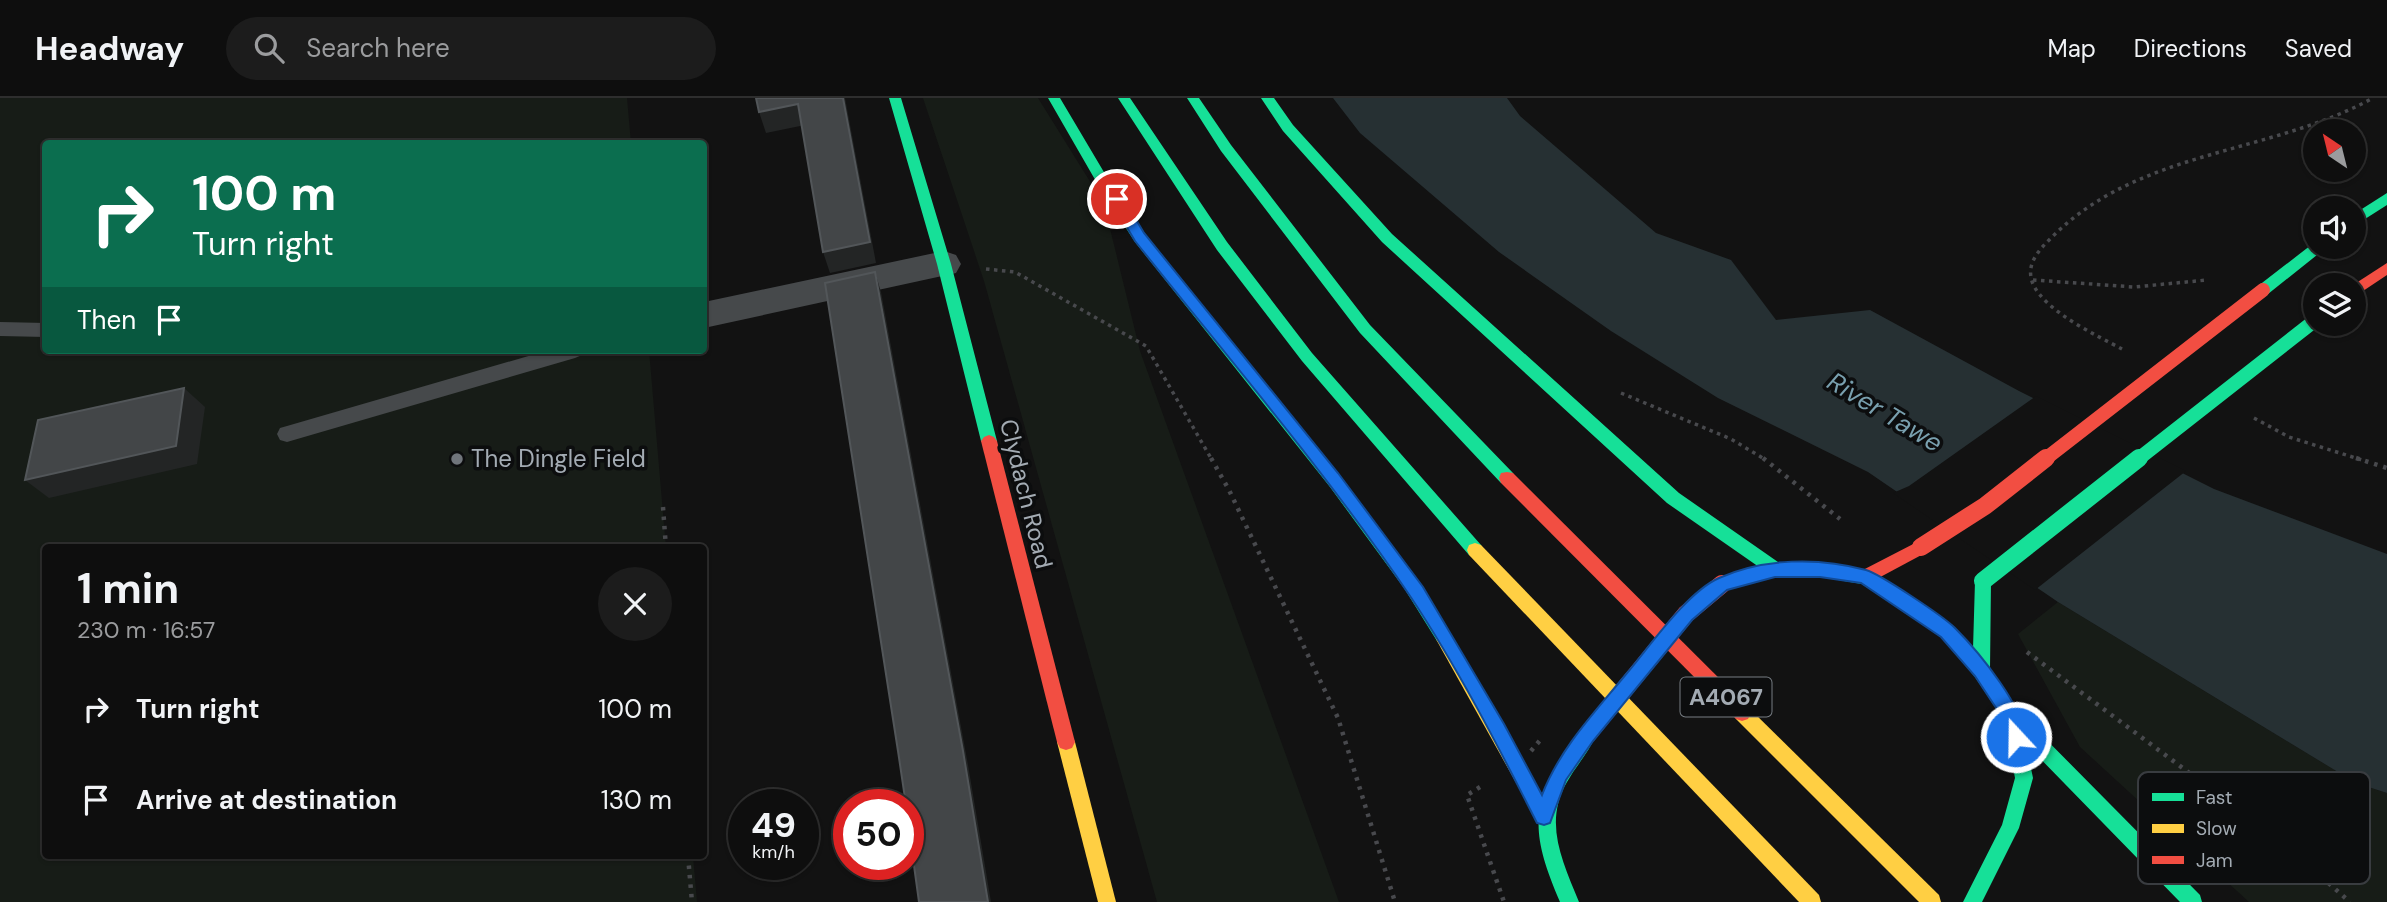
<!DOCTYPE html>
<html lang="en">
<head>
<meta charset="utf-8">
<style>
  body { margin:0; font-family:"DM Sans",sans-serif; background:#1c1c1c; color:#f1f3f6; height:100vh; display:flex; flex-direction:column; font-size:26px; white-space:nowrap }
  * { box-sizing:border-box; margin:0 }
  p { font-size:23px; color:#9b9c9e }
  .icon { flex:none; width:38px; height:38px; fill:none; stroke:currentColor; stroke-width:2; stroke-linecap:round; stroke-linejoin:round }
  .map { position:relative; flex:1; overflow:hidden }
  .sheet { position:absolute; left:42px; top:446px; width:665px; height:315px; display:flex; flex-direction:column; background:#0e0e0e; border-radius:7px; box-shadow:0 2px 5px #0004,0 0 0 2px #2e2e2e }
  .sheet>* { flex:none }
  .banner { position:absolute; left:42px; top:42px; width:665px; height:214px; border-radius:7px; box-shadow:0 2px 5px #0004,0 0 0 2px #2e2e2e; background:#0b6e4f; color:#fff; overflow:hidden }
  .needle { width:46px; rotate:325deg }
  .buttons { position:absolute; left:2303px; top:21px; display:grid; gap:14px }
  .buttons a { display:grid; place-items:center; width:63px; height:63px; border-radius:50%; background:#0e0e0e; box-shadow:0 2px 5px #0004,0 0 0 2px #2e2e2e; font-size:35px }
  .speed { position:absolute; left:728px; top:691px; display:flex; gap:14px; font-size:35px; font-weight:700; text-align:center }
  .speed>* { display:grid; place-content:center; width:91px; height:91px; border-radius:50%; background:#0e0e0e; box-shadow:0 2px 5px #0004,0 0 0 2px #2e2e2e; line-height:1 }
  .speed small { font-size:18px; font-weight:400 }
  .speed .limit { border:10px solid #d22; background:#fff; color:#111 }
  .pin { position:absolute; display:grid; place-items:center; width:60px; height:60px; color:#fff; margin:-30px; border:4px solid #fff; border-radius:50%; box-shadow:0 2px 7px #0007 }
  .me { position:absolute; width:77px; margin:-38px; rotate:339deg; stroke-linejoin:round; filter:drop-shadow(0 0 5px #0008) }
  .turn { display:flex; align-items:center; gap:24px; height:147px; padding:0 35px; font-size:32px }
  .turn .icon { width:91px; height:91px; stroke-width:2.5 }
  .turn b { display:block; font-size:49px; line-height:60px }
  .then { display:flex; align-items:center; height:66px; padding:0 35px; background:#0003; gap:14px; font-size:26px }
  .round { display:grid; place-items:center; flex:none; width:74px; height:74px; border-radius:37px; background:#1c1c1c }
  .head { display:flex; align-items:center; justify-content:space-between; height:119px; padding:0 35px }
  h1 { font-size:42px; font-weight:700; line-height:52px }
  ul { padding:0; list-style:none }
  li { display:flex; align-items:center; gap:21px; height:91px; padding:0 35px }
  li div { flex:1 }
  li b { display:block; font-size:26px }
  li em { font-style:normal }
  header { display:flex; align-items:center; gap:42px; box-sizing:border-box; height:98px; padding:0 35px; background:#0e0e0e; border-bottom:2px solid #2e2e2e }
  header strong { font-size:33px }
  nav { display:flex; gap:38px; margin-inline-start:auto; font-size:24px }
  .search { width:490px; height:63px; background:#1c1c1c; display:flex; align-items:center; gap:18px; box-sizing:border-box; padding:0 24px; border-radius:38px; color:#9b9c9e; font-size:26px }
  .map>svg:first-child { display:block }
  .green { fill:#171c17 }
  .water { fill:#263033 }
  .pier { fill:#121212 }
  .lines { fill:none; stroke-linecap:round; stroke-linejoin:round }
  .path-far1 { stroke:#48494d; stroke-width:3.5; stroke-dasharray:3.5 4.5; stroke-linecap:butt }
  .path { stroke:#48494d; stroke-width:4.5; stroke-dasharray:3.5 6; stroke-linecap:butt }
  .lane { fill:#46494b; fill-rule:evenodd }
  .street { fill:#46494b; fill-rule:evenodd }
  .fast { fill:#16e098; fill-rule:evenodd }
  .slow { fill:#ffcf43; fill-rule:evenodd }
  .jam { fill:#f24e42; fill-rule:evenodd }
  .path-bridge { stroke:#48494d; stroke-width:4.5; stroke-dasharray:3.5 6; stroke-linecap:butt }
  .fast-bridge-far1 { stroke:#16e098; stroke-width:14 }
  .fast-bridge { stroke:#16e098; stroke-width:18 }
  .jam-bridge-far1 { stroke:#f24e42; stroke-width:14 }
  .jam-bridge { stroke:#f24e42; stroke-width:18 }
  .shaded-wall { fill:#232525 }
  .building { fill:#434648; stroke:#525659; stroke-width:2 }
  .route { fill:#1a73e8; stroke:#114b97; stroke-width:2 }
  .poi-dot { fill:#70757b; stroke:#0c0d0e; stroke-width:2.5 }
  .labels { text-anchor:middle; stroke-width:7; stroke-linejoin:round; paint-order:stroke }
  .shield { fill:#0c0d0e; stroke:#767c82; stroke-width:2 }
  .shield-label { font-size:23px; font-weight:bold; fill:#a3abb3 }
  .poi-label { font-size:24px; fill:#a3abb3; stroke:#0c0d0e; text-anchor:start }
  .street-label { font-size:24px; fill:#a3abb3; stroke:#0c0d0e }
  .water-label { font-size:26px; font-style:italic; fill:#79a0af; stroke:#0c0d0e }
  .key { fill:#0c0d0e; stroke:#393c40; stroke-width:2 }
  .key-label { font-size:19px; fill:#a3abb3 }
</style>
</head>
<body>
<header>
<strong>Headway</strong>
<div class="search"><svg class="icon" aria-label="search" viewBox="0 0 24 24"><circle cx="10" cy="10" r="6"/><path d="M15 15l6 6"/></svg>Search here</div>
<nav><a>Map</a><a>Directions</a><a>Saved</a></nav>
</header>
<div class="map">
<svg width="2387" height="804" viewBox="0 0 2387 804">
  <rect width="100%" height="100%" fill="#121212"/>
  <g class="green">
    <path d="M0 0H627L631 45 46 46V252H649L666 450H46V758H693L697 804H0Z"/>
    <path d="M923 0H1038L1104 106 1140 253 1339 804H1157L984 183Z"/>
    <path d="M2058 504 2356 685 2387 695V804H2249L2080 649 2018 536Z"/>
  </g>
  <path class="water" d="M1333 0H1507L1520 18 1656 135 1731 162 1776 222 1870 212 2019 293 2214 391 2387 456V695L2356 685 2058 504 1868 374 1718 300 1611 233 1499 154 1360 35Z"/>
  <path class="pier" d="M2036 298 2186 373 2035 492 1893 395 1909 388Z"/>
  <g class="lines">
    <g class="path-far1">
      <path d="M986 171 1015 174 1146 248 1212 362"/>
      <path d="M2033 182 2134 189 2207 182"/>
      <path d="M2122 251C2096 237 2046 214 2033 186 2025 167 2038 153 2051 140 2139 51 2269 57 2373 0"/>
      <path d="M1621 295 1731 341 1766 362"/>
      <path d="M2254 320 2289 339 2362 362"/>
    </g>
    <g class="path">
      <path d="M1211 360 1229 392 1338 620 1395 804"/>
      <path d="M1763 360 1840 421"/>
      <path d="M2356 360 2387 370"/>
      <path d="M663 409 666 450"/>
      <path d="M2027 554 2278 741 2350 804"/>
      <path d="M1480 689 1467 697 1504 804"/>
      <path d="M688 758 692 804"/>
    </g>
    <g class="lane">
      <path d="M0 224 46 225V239L0 238Z"/>
      <path d="M549 252H585L582 257 575 260 287 344 280 342 277 336 280 330 287 328Z"/>
    </g>
    <path class="street" d="M944 153 956 157 961 166 956 175 704 230V204Z"/>
    <g class="fast">
      <path d="M889 0H901L951 166 997 343 994 347H984L981 343 937 166Z"/>
      <path d="M1048 0H1060L1111 86 1145 136 1341 380 1415 480 1449 533 1451 538 1449 543 1443 546 1437 543 1404 490 1330 389 1135 144 1101 92Z"/>
      <path d="M1118 0H1130L1227 144 1312 255 1481 447 1483 452 1481 457 1475 459 1469 457 1302 263 1217 152Z"/>
      <path d="M1187 0H1199L1231 47 1370 227 1513 375 1515 380 1513 385H1501L1360 235 1221 53Z"/>
      <path d="M1261 0H1274L1293 27 1392 136 1679 395 1778 464 1820 465 1871 474 1953 528 1973 551 1975 483 1977 478 1983 476 1989 478 1991 483 1990 571 2018 613 2200 797 2202 804H2180L2026 646 2033 680 2019 730 1982 804H1963L2002 727 2015 680 2004 622 1975 579 1941 538 1862 486 1820 479 1775 478 1722 493 1716 491 1714 486 1716 481 1759 469 1667 405 1382 144 1283 33Z"/>
      <path d="M2387 95V107L2354 128V116Z"/>
      <path d="M2315 144V149H2324L2322 153 2268 196H2258L2256 192 2258 188Z"/>
      <path d="M1587 629 1593 631 1596 637C1589 654 1576 668 1567 684 1543 725 1563 764 1579 804H1560C1526 725 1532 701 1581 631Z"/>
    </g>
    <g class="slow">
      <path d="M1475 445 1481 447 1819 797 1821 804H1799L1469 457 1467 452 1469 447Z"/>
      <path d="M1443 530 1449 533 1550 712 1553 718 1550 724 1544 727 1538 724 1437 543 1435 538 1437 533Z"/>
      <path d="M1742 607 1748 609 1939 797 1941 804H1919L1736 621 1733 615 1736 609Z"/>
      <path d="M1066 636 1072 638 1075 644 1116 804H1098L1057 644 1060 638Z"/>
    </g>
    <g class="jam">
      <path d="M2387 165V177L2354 199 2353 187Z"/>
      <path d="M989 337 994 339 997 343 1075 644 1072 650 1066 652 1060 650 1057 644 981 343 984 339Z"/>
      <path d="M1507 374 1513 375 1748 609 1751 615 1748 621 1742 623 1736 621 1501 385 1499 380 1501 375Z"/>
      <path d="M1921 442 1927 444 1929 449 1927 454 1871 484 1865 486 1859 484 1857 479 1859 474Z"/>
    </g>
    <path class="path-bridge" d="M1531 653 1542 640"/>
    <path class="fast-bridge-far1" d="M2137 362 2313 224"/>
    <path class="fast-bridge" d="M1983 483 2139 360"/>
    <path class="jam-bridge-far1" d="M2044 362 2263 192"/>
    <g class="jam-bridge">
      <path d="M1921 449 1985 408 2046 360"/>
      <path d="M1587 637 1686 516 1722 486"/>
    </g>
  </g>
  <g class="shaded-wall">
    <path d="M843 0H845L876 165 830 175 823 154Z"/>
    <path d="M798 6 805 27 766 35 759 14Z"/>
    <path d="M875 174 881 194 968 667 991 804H988Z"/>
    <path d="M184 290 205 309 197 366 49 400 25 382Z"/>
  </g>
  <g class="building">
    <path d="M756 0H843L870 144 823 154 798 6 759 14Z"/>
    <path d="M875 174 963 653 988 804H919L908 724V707H906L898 653 825 185Z"/>
    <path d="M184 290 176 348 25 382 38 322Z"/>
  </g>
  <path class="route" d="M1117 96 1122 98 1144 135 1338 375 1423 489 1504 626 1542 697C1560 650 1595 614 1627 575 1650 548 1687 494 1719 480 1763 460 1819 459 1866 472 1880 476 1943 518 1955 530 1974 549 2034 618 2022 645L2016 648 2010 645 2004 622 1975 578 1941 539 1861 485 1820 479H1775L1727 492 1692 522 1593 643 1566 682 1550 725 1544 727 1537 725C1498 648 1458 570 1410 498 1326 374 1228 260 1135 143L1110 101Z"/>
  <circle class="poi-dot" cx="457" cy="361" r="7"/>
  <g class="labels">
    <rect class="shield" x="1680.5" y="579.5" width="91" height="39" rx="5"/>
    <g class="shield-label">
      <text x="1726" y="607">A4067</text>
    </g>
    <g class="poi-label">
      <text x="471" y="369">The Dingle Field</text>
    </g>
    <g class="street-label">
      <text transform="translate(1026 396) rotate(76)" y="8">Clydach Road</text>
    </g>
    <g class="water-label">
      <text transform="translate(1885 314) rotate(31)" y="9">River Tawe</text>
    </g>
  </g>
  <rect x="2138" y="674" width="232" height="112" rx="10" class="key"/>
  <rect x="2152" y="695" width="32" height="8" fill="#16e098"/>
  <rect x="2152" y="726" width="32" height="9" fill="#ffcf43"/>
  <rect x="2152" y="758" width="32" height="8" fill="#f24e42"/>
  <g class="key-label">
    <text x="2196" y="706">Fast</text>
    <text x="2196" y="737">Slow</text>
    <text x="2196" y="769">Jam</text>
  </g>
</svg>
<div class="buttons">
<a><svg class="needle" viewBox="-14 -14 28 28"><path d="M0-13l5 13h-10z" fill="#e53935"/><path d="M0 13l5-13h-10z" fill="#9b9c9e"/></svg></a>
<a><svg class="icon" aria-label="sound" viewBox="0 0 24 24"><path d="M4 9h4l5-4v14l-5-4H4zM17 9q2 3 0 6"/></svg></a>
<a><svg class="icon" aria-label="layers" viewBox="0 0 24 24"><path d="M12 4l9 5-9 5-9-5zM3 14l9 5 9-5"/></svg></a>
</div>
<div class="speed"><div>49<small>km/h</small></div><div class="limit">50</div></div>
<div class="pin" style="left:1117px;top:101px;background:#d93025"><svg class="icon" aria-label="arrive" viewBox="0 0 24 24"><path d="M6 21V4h12l-3 4 3 4H6"/></svg></div>
<svg class="me" style="left:2016px;top:639px" viewBox="-20 -20 40 40"><circle r="17" fill="#1a73e8" stroke="#fff" stroke-width="3"/><path d="M0-11L8 9 0 5-8 9z" fill="#fff"/></svg>
<div class="banner">
<div class="turn"><svg class="icon" aria-label="right" viewBox="0 0 24 24"><path d="M7 20v-9h11M14 6l5 5-5 5"/></svg><div><b>100 m</b>Turn right</div></div>
<div class="then">Then<svg class="icon" aria-label="arrive" viewBox="0 0 24 24"><path d="M6 21V4h12l-3 4 3 4H6"/></svg></div>
</div>
<section class="sheet">
<div class="head"><div><h1>1 min</h1><p>230 m · 16:57</p></div><a class="round"><svg class="icon" aria-label="close" viewBox="0 0 24 24"><path d="M6 6l12 12M18 6L6 18"/></svg></a></div>
<ul>
<li><svg class="icon" aria-label="right" viewBox="0 0 24 24"><path d="M7 20v-9h11M14 6l5 5-5 5"/></svg><div><b>Turn right</b></div><em>100 m</em></li>
<li><svg class="icon" aria-label="arrive" viewBox="0 0 24 24"><path d="M6 21V4h12l-3 4 3 4H6"/></svg><div><b>Arrive at destination</b></div><em>130 m</em></li>
</ul>
</section>
</div>
</body>
</html>
